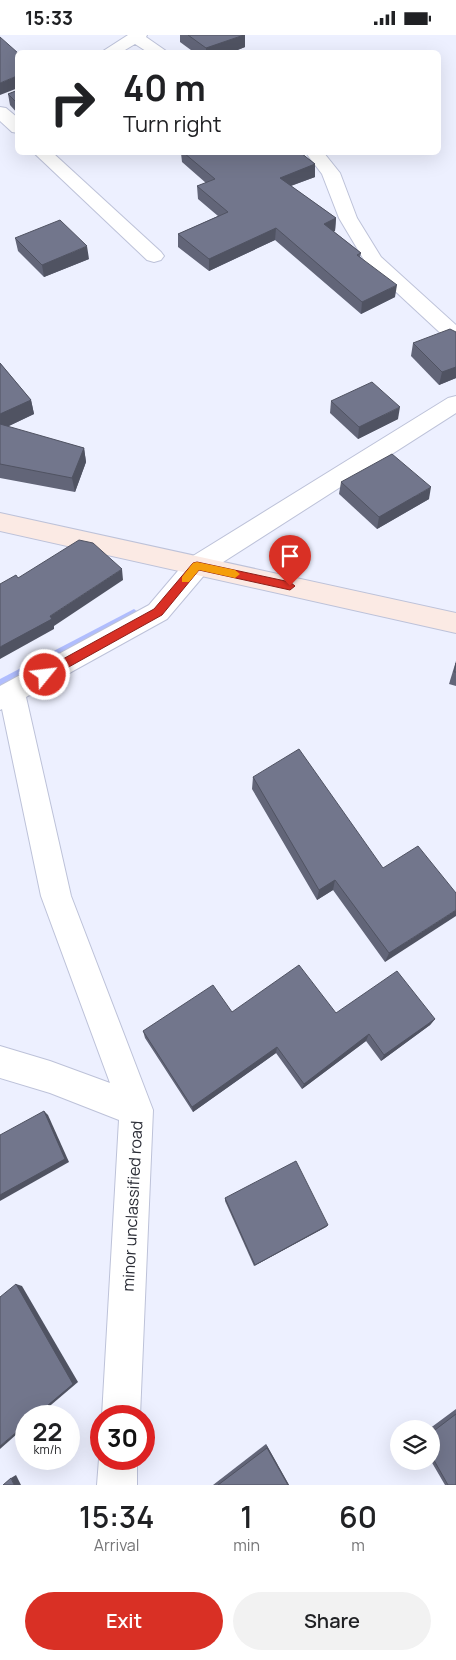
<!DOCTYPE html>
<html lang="en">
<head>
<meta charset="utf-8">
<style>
  body { margin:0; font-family:Manrope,sans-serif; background:#f2f2f2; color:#202124; height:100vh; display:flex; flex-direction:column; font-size:19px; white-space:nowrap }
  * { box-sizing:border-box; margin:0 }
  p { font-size:16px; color:#757577 }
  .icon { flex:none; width:28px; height:28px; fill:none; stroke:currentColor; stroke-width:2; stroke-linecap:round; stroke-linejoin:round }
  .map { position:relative; height:1450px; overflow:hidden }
  .details { display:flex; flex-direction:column; background:#fff; flex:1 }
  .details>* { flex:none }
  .banner { position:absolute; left:15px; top:15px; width:426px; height:105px; border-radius:8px; box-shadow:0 5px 20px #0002; background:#fff; color:#202124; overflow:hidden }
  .buttons { position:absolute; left:390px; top:1385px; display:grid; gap:10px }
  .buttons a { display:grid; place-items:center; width:50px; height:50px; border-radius:50%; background:#fff; box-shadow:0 5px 20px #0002; font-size:25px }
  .speed { position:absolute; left:15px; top:1370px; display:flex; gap:10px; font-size:25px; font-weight:700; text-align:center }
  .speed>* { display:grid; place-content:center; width:65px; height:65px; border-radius:50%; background:#fff; box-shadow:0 5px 20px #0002; line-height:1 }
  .speed small { font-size:12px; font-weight:400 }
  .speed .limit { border:8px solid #d22; background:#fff; color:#111 }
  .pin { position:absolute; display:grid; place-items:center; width:42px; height:42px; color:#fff; margin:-51px -21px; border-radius:50% 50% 50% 0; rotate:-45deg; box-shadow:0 0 5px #0007 }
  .pin .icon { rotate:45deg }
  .me { position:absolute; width:55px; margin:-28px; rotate:61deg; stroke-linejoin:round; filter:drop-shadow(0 0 4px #0008) }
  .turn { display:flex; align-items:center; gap:18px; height:105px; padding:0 25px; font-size:22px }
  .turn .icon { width:65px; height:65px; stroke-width:2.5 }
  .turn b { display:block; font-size:35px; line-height:42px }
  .eta { display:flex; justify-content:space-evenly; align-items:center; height:85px; text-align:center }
  .eta b { font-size:30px; font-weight:600; line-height:35px }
  .action { display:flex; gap:10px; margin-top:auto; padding:10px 25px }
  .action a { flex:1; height:58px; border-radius:30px; background:#d93025; color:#fff; font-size:20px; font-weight:600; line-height:58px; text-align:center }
  .action a+a { background:#f2f2f2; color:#202124 }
  .status { display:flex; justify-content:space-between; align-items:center; height:35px; padding:0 25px; background:#fff; direction:ltr }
  .status svg { height:14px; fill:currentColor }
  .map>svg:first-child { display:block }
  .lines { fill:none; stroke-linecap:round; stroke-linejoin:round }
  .stream { fill:#b0bdfe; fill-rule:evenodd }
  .minor-casing { stroke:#bdc2d9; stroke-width:2 }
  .secondary-casing { stroke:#bdc2d9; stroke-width:2 }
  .minor { fill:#fff; fill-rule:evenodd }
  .secondary { fill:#fbeae4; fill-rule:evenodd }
  .wall { fill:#626578 }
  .shaded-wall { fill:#505362 }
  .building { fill:#72768c; stroke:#505362 }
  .route { fill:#d93025; stroke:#8d1f18 }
  .slow { fill:#f59e0b }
  .labels { text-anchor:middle; stroke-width:4; stroke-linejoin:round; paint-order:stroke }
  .near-street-label { font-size:16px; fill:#2b2d36; stroke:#fff }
</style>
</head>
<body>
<div class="status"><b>15:33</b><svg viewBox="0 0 49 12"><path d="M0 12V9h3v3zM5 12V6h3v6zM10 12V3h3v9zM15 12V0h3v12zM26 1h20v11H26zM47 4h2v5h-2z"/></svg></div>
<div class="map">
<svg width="456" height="1450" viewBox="0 0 456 1450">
  <rect width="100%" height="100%" fill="#edf0ff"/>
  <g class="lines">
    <path class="stream" d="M134 574 139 578 137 581 0 653V644Z"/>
    <defs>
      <g id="minor">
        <path d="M128 0H147L146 2 169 18H149L135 9 120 18H100Z"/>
        <path d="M0 72 6 73 18 83V98L12 97 0 86Z"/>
        <path d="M34 118H53L161 217 164 221 161 225 154 227 147 225Z"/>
        <path d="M306 118H324L340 138 357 183 381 222 456 290V308L449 306 367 230 339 183 322 139Z"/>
        <path d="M456 361V378L206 538 167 584 26 662 71 861 153 1075 140 1381H102L119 1085 50 1058 0 1043V1011L50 1026 110 1048 41 861 2 674 0 675V651L149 570 188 524 448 363Z"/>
        <path d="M101 1418V1424H137V1450H97L99 1424Z"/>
      </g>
      <path id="secondary" d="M0 478 456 578V598L0 496Z"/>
    </defs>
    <use href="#minor" class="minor-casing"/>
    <use href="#secondary" class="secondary-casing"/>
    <use href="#minor" class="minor"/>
    <use href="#secondary" class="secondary"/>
  </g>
  <g class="wall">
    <path d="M180 0H245V12L230 18H195L180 7Z"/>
    <path d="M18 55V79L10 70 8 59Z"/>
    <path d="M181 118H301L315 129V142L291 151 336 183 335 196H333L361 218 360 222 395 262 361 279 275 205 209 236 178 212V199L218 181 198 164 197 151 206 148 182 127Z"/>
    <path d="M15 203 89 224 44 242 18 216Z"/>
    <path d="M456 297V343L439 350 411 321 413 308Z"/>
    <path d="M0 328 31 365 34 379 7 392 84 413 86 427 75 457 0 443Z"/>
    <path d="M331 366 398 384 358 404 330 378Z"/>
    <path d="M341 447 429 464 377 494 339 459Z"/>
    <path d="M456 626V651L449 649Z"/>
    <path d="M253 742 383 833 456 858 385 927 333 855 317 865 252 754Z"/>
    <path d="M232 977 336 978 435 984 430 990 381 1026 366 1006 302 1054 276 1018 193 1077 145 1003 143 996Z"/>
    <path d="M225 1163 328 1190 326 1192 254 1231 225 1166Z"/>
    <path d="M456 1374V1450H445L431 1426V1394H429Z"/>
    <path d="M266 1409 289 1450H213Z"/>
  </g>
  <g class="shaded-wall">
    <path d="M245 0V12L230 18H206V13Z"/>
    <path d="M17 41 18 53 0 60V48Z"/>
    <path d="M315 129V142L279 155 280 143Z"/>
    <path d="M336 183 335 196 323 201 324 189Z"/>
    <path d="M276 193 275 205 209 236V224Z"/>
    <path d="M87 211 89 224 44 242 42 230Z"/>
    <path d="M397 250 395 262 361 279 362 267Z"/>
    <path d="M456 332V343L439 350 442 337Z"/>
    <path d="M31 365 34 379 0 395V379Z"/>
    <path d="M400 372 398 384 358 404 359 392Z"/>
    <path d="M84 413 86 427 75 457 72 443Z"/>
    <path d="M431 452 429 464 377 494 379 482Z"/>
    <path d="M122 534 123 545 54 591V594L0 624V612L50 581Z"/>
    <path d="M335 845 333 855 317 865 319 855Z"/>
    <path d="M456 875V881L385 927 389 918Z"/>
    <path d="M435 984 430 990 381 1026 384 1020Z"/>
    <path d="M369 999 366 1006 302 1054 304 1049Z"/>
    <path d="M277 1012 276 1018 193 1077 192 1072Z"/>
    <path d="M44 1076 48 1080 69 1127 0 1166V1160Z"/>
    <path d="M328 1190 326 1192 254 1231 255 1230Z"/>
    <path d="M16 1249 22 1251 78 1347 38 1381H35Z"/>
    <path d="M26 1389V1391L0 1414V1411Z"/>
    <path d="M266 1409 289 1450H288L267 1413Z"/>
    <path d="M16 1440 21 1450H14L11 1443Z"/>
  </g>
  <g class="building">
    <path d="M188 0H244L206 13Z"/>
    <path d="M0 2 18 18V51L17 41 0 48Z"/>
    <path d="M18 55V69L8 59Z"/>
    <path d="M184 118H301L315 129 280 143 336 183 324 189 361 218 357 220 397 250 362 267 276 193 209 224 178 199 228 177 197 151 215 144Z"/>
    <path d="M60 185 87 211 42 230 15 203Z"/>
    <path d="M450 294 456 297V332L442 337 413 308Z"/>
    <path d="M0 328 31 365 0 379Z"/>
    <path d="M372 347 400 372 359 392 331 366Z"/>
    <path d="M0 389 84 413 72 443 0 429Z"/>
    <path d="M392 419 431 452 379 482 341 447Z"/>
    <path d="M79 505 93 508 122 534 50 581 52 584 0 612V549L16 540 18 543Z"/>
    <path d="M456 628V637H454Z"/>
    <path d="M299 714 383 833 418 811 456 858V875L389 918 335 845 319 855 253 742Z"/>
    <path d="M299 930 336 978 397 936 435 984 384 1020 369 999 304 1049 277 1012 192 1072 143 996 213 950 232 977Z"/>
    <path d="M44 1076 65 1124 0 1160V1100Z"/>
    <path d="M296 1126 328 1190 255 1230 225 1163Z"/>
    <path d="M16 1249 73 1349 35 1381H26V1389L0 1411V1262Z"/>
    <path d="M456 1379V1450H448L431 1420V1398Z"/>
    <path d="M267 1413 288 1450H218Z"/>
    <path d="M11 1443 14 1450H3Z"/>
  </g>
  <path class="route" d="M197 527 290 547 295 551 290 555 199 535 162 580 49 643H41L39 640 41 636 154 574 193 528Z"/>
  <path class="slow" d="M197 527 235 535 240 539 235 543 199 535 189 547H182V542L193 528Z"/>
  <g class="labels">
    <g class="near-street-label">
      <text transform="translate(132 1171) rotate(-87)" y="6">minor unclassified road</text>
    </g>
  </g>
</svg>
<div class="buttons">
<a><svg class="icon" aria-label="layers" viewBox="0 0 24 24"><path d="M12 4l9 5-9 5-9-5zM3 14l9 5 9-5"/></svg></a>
</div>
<div class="speed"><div>22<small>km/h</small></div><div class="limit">30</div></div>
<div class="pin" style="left:290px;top:551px;background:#d93025"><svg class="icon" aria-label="arrive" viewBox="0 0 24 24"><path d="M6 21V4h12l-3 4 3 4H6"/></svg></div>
<svg class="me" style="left:45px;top:640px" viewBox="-20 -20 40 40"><circle r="17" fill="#d93025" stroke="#fff" stroke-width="3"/><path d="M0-11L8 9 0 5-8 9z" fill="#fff"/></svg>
<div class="banner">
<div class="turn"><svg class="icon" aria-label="right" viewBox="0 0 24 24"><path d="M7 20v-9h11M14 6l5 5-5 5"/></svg><div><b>40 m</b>Turn right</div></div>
</div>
</div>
<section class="details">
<div class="eta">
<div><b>15:34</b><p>Arrival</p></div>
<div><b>1</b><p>min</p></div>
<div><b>60</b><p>m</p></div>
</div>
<div class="action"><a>Exit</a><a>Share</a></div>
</section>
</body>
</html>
